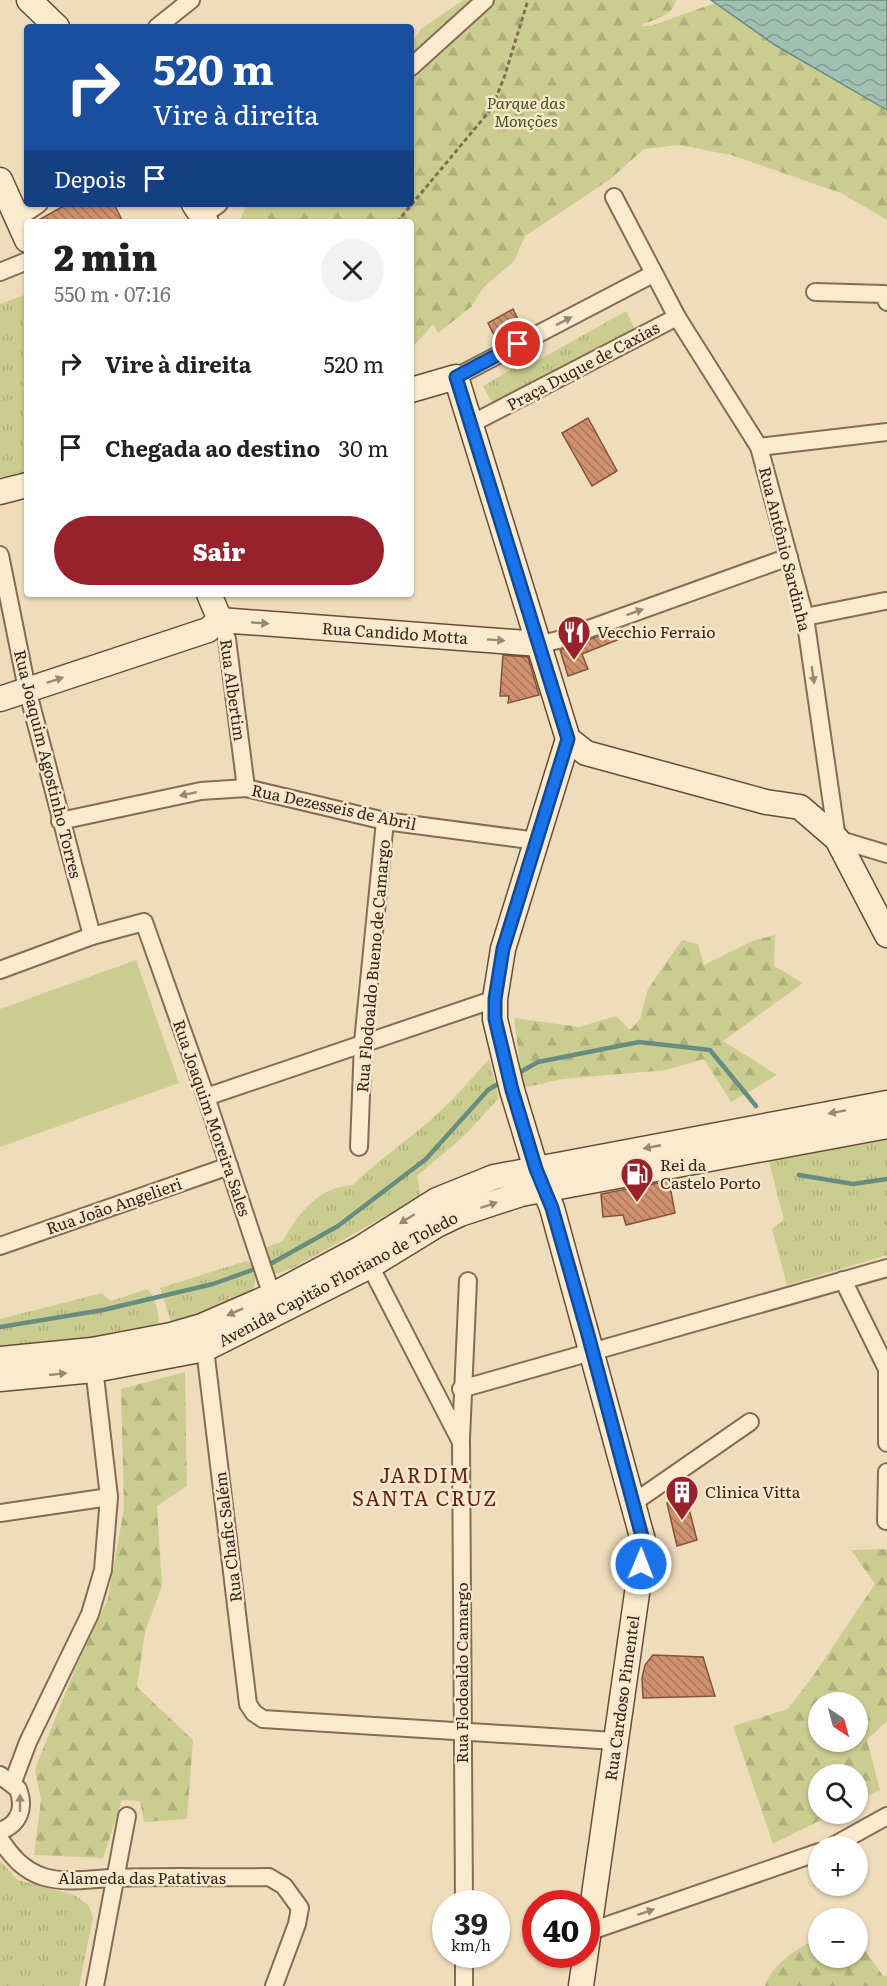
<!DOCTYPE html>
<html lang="pt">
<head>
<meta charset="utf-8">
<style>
  body { margin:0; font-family:Literata,serif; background:#f2f2f2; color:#222; height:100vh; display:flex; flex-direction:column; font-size:22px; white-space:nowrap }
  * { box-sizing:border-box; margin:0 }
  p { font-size:20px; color:#767676 }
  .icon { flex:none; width:33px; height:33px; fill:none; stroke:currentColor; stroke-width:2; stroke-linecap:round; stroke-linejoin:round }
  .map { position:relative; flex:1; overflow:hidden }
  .side { position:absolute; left:24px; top:219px; width:390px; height:378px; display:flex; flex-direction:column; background:#fff; border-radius:6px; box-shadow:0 2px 4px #0004 }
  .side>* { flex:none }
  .hud { position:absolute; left:24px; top:24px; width:390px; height:183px; border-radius:6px; box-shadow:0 2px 4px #0004; background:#1a4fa0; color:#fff; overflow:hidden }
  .needle { width:39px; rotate:144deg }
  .buttons { position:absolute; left:808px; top:1692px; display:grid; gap:12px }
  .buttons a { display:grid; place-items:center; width:60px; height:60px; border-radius:50%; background:#fff; box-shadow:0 2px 4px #0004; font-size:30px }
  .speed { position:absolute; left:432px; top:1890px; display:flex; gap:12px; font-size:30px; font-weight:700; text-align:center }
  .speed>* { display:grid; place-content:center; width:78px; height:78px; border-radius:50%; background:#fff; box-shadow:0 2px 4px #0004; line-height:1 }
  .speed small { font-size:15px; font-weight:400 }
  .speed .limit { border:9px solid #d22; background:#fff; color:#111 }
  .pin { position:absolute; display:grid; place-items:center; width:51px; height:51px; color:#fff; margin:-26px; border:3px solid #fff; border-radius:50%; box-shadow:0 2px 6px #0007 }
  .me { position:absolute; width:66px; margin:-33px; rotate:1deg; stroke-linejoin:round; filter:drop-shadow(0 0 4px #0008) }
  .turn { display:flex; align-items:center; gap:21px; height:126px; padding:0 30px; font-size:27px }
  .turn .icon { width:78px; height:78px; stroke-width:2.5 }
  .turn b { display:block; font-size:42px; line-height:51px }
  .then { display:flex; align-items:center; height:57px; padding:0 30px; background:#0003; gap:12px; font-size:22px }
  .round { display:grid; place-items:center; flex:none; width:63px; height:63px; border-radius:32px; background:#f2f2f2 }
  .headline { display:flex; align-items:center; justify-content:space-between; height:102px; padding:0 30px }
  h1 { font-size:36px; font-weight:800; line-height:45px }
  .primary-button { display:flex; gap:12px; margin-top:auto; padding:12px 30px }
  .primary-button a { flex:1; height:69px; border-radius:36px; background:#98222b; color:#fff; font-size:24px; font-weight:800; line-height:69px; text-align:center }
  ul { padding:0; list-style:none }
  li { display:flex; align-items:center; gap:18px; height:84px; padding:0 30px }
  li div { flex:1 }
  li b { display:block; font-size:22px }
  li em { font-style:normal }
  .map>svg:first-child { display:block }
  .grass { fill:#cacd8f }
  .forest { fill:url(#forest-firs); fill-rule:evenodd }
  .park { fill:url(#park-tufts) }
  .water { fill:url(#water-waves); stroke:#678d81; stroke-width:1.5 }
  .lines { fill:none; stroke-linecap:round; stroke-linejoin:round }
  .stream { stroke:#678d81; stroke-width:4.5 }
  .building { fill:url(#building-back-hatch); stroke:#875339; stroke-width:1.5 }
  .street-casing { stroke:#876c54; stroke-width:20 }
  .secondary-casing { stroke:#684d38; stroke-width:27 }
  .path { stroke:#876c54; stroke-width:3; stroke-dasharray:4.5 3; stroke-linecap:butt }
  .street { stroke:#faeace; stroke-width:16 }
  .secondary { stroke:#faeace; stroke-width:24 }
  .oneway { fill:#988874 }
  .route-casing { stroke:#114b97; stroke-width:15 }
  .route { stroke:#1a73e8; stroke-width:10 }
  .labels { text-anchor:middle; stroke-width:5; stroke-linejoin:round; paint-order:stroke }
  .park-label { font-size:16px; font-style:italic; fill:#495320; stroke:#f7e7cb }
  .street-label { font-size:16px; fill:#35251a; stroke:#f7e7cb }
  .poi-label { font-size:16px; fill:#35251a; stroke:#f7e7cb; text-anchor:start }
  .quarter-label { font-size:20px; letter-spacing:1.5px; fill:#642318; stroke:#f7e7cb }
</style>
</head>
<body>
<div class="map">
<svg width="887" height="1986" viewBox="0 0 887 1986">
  <defs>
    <pattern id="forest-firs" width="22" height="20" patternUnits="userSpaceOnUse" patternTransform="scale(1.5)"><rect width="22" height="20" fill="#cacd8f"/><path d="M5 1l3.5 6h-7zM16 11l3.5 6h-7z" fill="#aeb07b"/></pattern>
    <pattern id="park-tufts" width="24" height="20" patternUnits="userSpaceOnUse" patternTransform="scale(1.5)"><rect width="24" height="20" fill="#cacd8f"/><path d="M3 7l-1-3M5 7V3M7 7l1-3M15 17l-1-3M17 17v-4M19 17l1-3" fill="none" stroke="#aeb07b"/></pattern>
    <pattern id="water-waves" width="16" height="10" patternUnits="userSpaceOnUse" patternTransform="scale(1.5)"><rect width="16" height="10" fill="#a0c0b4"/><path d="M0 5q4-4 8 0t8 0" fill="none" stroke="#839c92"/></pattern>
    <pattern id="building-back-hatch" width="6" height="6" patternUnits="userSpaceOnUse" patternTransform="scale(1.5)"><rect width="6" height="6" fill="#cf916f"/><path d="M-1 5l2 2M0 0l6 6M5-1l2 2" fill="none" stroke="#a9765a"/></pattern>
  </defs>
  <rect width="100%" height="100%" fill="#efdcbb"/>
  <path class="grass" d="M136 960 179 1083 0 1147V1009Z"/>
  <g class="forest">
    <path d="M463 0H676C672 18 652 19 640 26H651L715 3 775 45 887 110V220L841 193 731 155 679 145 644 149 609 180 525 236 514 261 484 287 471 307 438 333 433 324 411 349V222H241L242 214 249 204H411V45L421 29Z"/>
    <path d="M775 935 774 966 803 983 723 1041 777 1075 731 1102 704 1059 666 1070 562 1079 523 1088 514 1018 579 1027 616 1016 630 1030 640 1019 648 989 682 940 698 944 704 965 752 941Z"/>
    <path d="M185 1372 187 1486 157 1506 162 1586 145 1632 137 1687 193 1740 187 1819 144 1822 140 1801 122 1800 103 1858 34 1855 41 1800 35 1769 75 1669 108 1599 124 1509 121 1389Z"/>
    <path d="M887 1549V1721L867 1740 880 1790 858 1801V1774H819V1814H833L773 1844 733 1726 788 1709 813 1676 875 1584 851 1550ZM858 1702V1742H819V1702Z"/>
    <path d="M819 1937V1958H858V1940L883 1976H887V1986H765C772 1963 799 1948 819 1937Z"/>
  </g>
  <g class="park">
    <path d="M27 294V475L9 480 0 477V304Z"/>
    <path d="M626 311 636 331 493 404 483 386 517 366 539 360Z"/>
    <path d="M489 1059 499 1098 465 1135 417 1176 421 1196 293 1268 272 1275 265 1248 283 1241C298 1213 320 1186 353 1185 375 1163 397 1148 421 1128 446 1108 467 1084 489 1059Z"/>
    <path d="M887 1132V1255L787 1285 772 1229 784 1220 767 1154Z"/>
    <path d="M246 1261 253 1265C257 1277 257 1289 245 1298 233 1307 190 1318 174 1323L171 1322 160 1288Z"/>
    <path d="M147 1289C157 1299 158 1311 159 1324L156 1328 0 1350V1319L102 1293 111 1301Z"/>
    <path d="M0 1860 17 1880 75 1895 89 1906 93 1918 79 1986H0Z"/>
  </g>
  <path class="water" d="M711 0H887V110L775 45Z"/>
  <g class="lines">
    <g class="stream">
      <path d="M515 1075 538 1062 639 1042 710 1050 756 1106"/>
      <path d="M799 1175 853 1184 887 1179"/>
      <path d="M0 1327 103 1310 213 1284 272 1263 338 1226 426 1159 488 1090 503 1081"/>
    </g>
  </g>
  <g class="building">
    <path d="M67 204H114L123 222H35Z"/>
    <path d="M513 309 523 330 498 343 488 323Z"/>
    <path d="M588 418 617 471 592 486 562 433Z"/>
    <path d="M618 629 622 638 582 654 588 669 568 676 560 650Z"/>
    <path d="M503 655 528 657 539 695 508 703 509 696H500Z"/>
    <path d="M669 1181 675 1213 626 1225 623 1215 603 1217 601 1194Z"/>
    <path d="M686 1497 697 1540 677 1546 667 1503Z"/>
    <path d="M653 1655 703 1657 715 1696 643 1698 642 1678 645 1665Z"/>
  </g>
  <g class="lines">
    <defs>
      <g id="street">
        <path d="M157 27 191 0"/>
        <path d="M411 67 485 0"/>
        <path d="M614 197 677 317 759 447 805 617 837 839 887 854"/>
        <path d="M202 216 219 204"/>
        <path d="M17 219 39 204"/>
        <path d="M0 272 27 261"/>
        <path d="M815 292 884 294 887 302"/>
        <path d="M456 377 653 274"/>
        <path d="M471 424 677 317"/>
        <path d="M759 447 887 432"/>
        <path d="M0 555 27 689 92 936"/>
        <path d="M805 617 885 601"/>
        <path d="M220 620 227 639 246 788"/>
        <path d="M540 644 558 640 789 557"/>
        <path d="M60 821 201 791 246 788 385 821 537 841"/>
        <path d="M0 970 92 936 144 922 206 1097 275 1305"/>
        <path d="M206 1097 495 999"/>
        <path d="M359 1147 363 1042 385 821"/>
        <path d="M0 1246 229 1166"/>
        <path d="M366 1258 461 1442 464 1904"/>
        <path d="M843 1280 887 1369V1443"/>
        <path d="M205 1349 248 1704 254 1713 263 1719 615 1741"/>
        <path d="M461 1389 887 1268"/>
        <path d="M461 1438 468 1281"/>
        <path d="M633 1503 750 1422"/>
        <path d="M0 1513 109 1497"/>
        <path d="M886 1521 887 1472"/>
        <path d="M0 1775 18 1789C25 1807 20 1824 0 1831"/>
        <path d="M13 1782 28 1742 90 1614 103 1570 109 1497 93 1359"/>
        <path d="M0 1839C11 1856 24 1871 44 1877 69 1884 92 1878 117 1878 168 1876 218 1878 269 1877L284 1886 300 1908 297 1924 274 1986"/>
        <path d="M833 1846 887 1816"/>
        <path d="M591 1931 819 1852"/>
        <path d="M464 1954V1986"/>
        <path d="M95 1986 127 1816"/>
      </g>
      <g id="secondary">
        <path d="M29 0 57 27"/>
        <path d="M0 180 27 240"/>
        <path d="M194 204 206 222"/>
        <path d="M411 390 456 377 568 739 503 949 495 999V1019L512 1090 536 1169 552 1208 644 1544 581 1986"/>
        <path d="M0 492 27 485"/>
        <path d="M209 594 220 620"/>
        <path d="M0 699 208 630 220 620 540 644"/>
        <path d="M568 739 586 753 766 802 800 807 837 839 887 935"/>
        <path d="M0 1359 92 1350 171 1335 202 1326 271 1296 361 1248 437 1200 494 1177 887 1103"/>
        <path d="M0 1379 94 1370 205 1349 370 1266 437 1225 460 1214 521 1194 887 1126"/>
      </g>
    </defs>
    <use href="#street" class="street-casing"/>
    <use href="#secondary" class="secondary-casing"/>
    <path class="path" d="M397 222 492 108 505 75 528 0"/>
    <use href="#street" class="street"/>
    <use href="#secondary" class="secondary"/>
  </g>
  <defs><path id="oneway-solid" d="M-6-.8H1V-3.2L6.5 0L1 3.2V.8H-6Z" transform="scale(1.5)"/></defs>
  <g class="oneway">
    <use href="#oneway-solid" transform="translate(564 321) rotate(-27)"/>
    <use href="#oneway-solid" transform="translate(635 612) rotate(-20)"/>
    <use href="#oneway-solid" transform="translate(260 623) rotate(4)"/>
    <use href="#oneway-solid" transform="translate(496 640) rotate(4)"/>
    <use href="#oneway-solid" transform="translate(813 675) rotate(82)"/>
    <use href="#oneway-solid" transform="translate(55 680) rotate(-18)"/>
    <use href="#oneway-solid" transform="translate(188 794) rotate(168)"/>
    <use href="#oneway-solid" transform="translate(837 1112) rotate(170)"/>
    <use href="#oneway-solid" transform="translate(652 1147) rotate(169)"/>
    <use href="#oneway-solid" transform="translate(489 1205) rotate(-18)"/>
    <use href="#oneway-solid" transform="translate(407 1219) rotate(148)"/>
    <use href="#oneway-solid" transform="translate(235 1312) rotate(156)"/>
    <use href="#oneway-solid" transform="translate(58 1374) rotate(-6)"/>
    <use href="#oneway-solid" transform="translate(20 1803) rotate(-90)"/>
    <use href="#oneway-solid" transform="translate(646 1912) rotate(-19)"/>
  </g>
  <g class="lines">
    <defs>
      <path id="route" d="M518 344 456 377 568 739 503 949 495 999V1019L512 1090 536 1169 552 1208 587 1331 644 1544 641 1564"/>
    </defs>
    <use href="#route" class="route-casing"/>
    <use href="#route" class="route"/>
  </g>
  <defs>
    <symbol id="restaurant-pin" viewBox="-11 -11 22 30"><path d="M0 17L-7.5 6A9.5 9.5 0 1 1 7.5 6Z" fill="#98222b" stroke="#f7e7cb"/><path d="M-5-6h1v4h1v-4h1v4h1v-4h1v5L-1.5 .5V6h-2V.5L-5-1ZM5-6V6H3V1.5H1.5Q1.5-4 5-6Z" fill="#fff"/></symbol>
    <symbol id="fuel-pin" viewBox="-11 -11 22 30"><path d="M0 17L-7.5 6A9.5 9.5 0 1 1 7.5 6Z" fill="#98222b" stroke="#f7e7cb"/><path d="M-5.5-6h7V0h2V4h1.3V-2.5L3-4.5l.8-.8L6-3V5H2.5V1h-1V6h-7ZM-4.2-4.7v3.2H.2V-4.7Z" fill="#fff"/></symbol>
    <symbol id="building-pin" viewBox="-11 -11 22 30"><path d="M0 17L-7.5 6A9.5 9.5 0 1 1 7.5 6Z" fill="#98222b" stroke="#f7e7cb"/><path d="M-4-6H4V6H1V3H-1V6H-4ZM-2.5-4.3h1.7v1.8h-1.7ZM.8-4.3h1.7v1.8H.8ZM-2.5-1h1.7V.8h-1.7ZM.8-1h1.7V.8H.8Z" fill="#fff"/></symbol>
  </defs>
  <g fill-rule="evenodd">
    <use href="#restaurant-pin" x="555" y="613" width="38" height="52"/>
    <use href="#fuel-pin" x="618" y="1155" width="38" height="52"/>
    <use href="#building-pin" x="663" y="1473" width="38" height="52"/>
  </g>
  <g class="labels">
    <g class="park-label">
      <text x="526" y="109">Parque das<tspan x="526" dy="18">Monções</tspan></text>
    </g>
    <g class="street-label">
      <text transform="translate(583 366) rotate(-28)" y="6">Praça Duque de Caxias</text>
      <text transform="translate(785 549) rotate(76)" y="6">Rua Antônio Sardinha</text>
      <text transform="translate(395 633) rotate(4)" y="6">Rua Candido Motta</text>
      <text transform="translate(233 690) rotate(82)" y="6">Rua Albertim</text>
      <text transform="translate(48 764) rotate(76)" y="6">Rua Joaquim Agostinho Torres</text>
      <text transform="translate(334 807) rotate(12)" y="6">Rua Dezesseis de Abril</text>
      <text transform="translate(373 966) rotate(-85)" y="6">Rua Flodoaldo Bueno de Camargo</text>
      <text transform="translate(212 1118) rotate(71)" y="6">Rua Joaquim Moreira Sales</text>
      <text transform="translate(114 1206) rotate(-19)" y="6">Rua João Angelieri</text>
      <text transform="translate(338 1279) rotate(-28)" y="6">Avenida Capitão Floriano de Toledo</text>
      <text transform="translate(228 1537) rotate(-97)" y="6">Rua Chafic Salém</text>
      <text transform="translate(462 1673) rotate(-90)" y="6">Rua Flodoaldo Camargo</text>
      <text transform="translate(622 1698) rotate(-82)" y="6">Rua Cardoso Pimentel</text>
      <text x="142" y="1884">Alameda das Patativas</text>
    </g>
    <g class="poi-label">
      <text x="597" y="638">Vecchio Ferraio</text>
      <text x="660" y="1171">Rei da<tspan x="660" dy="18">Castelo Porto</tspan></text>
      <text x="705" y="1498">Clinica Vitta</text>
    </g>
    <g class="quarter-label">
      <text x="425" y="1483">JARDIM<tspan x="425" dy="23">SANTA CRUZ</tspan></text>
    </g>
  </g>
</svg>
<div class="buttons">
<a><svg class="needle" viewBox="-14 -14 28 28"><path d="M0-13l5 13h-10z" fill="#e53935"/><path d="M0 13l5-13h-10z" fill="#767676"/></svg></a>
<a><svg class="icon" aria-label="search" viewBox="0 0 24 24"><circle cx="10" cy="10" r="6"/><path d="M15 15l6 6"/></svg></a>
<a>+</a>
<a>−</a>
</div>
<div class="speed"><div>39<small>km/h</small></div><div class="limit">40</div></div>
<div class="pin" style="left:518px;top:344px;background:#d93025"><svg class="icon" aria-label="arrive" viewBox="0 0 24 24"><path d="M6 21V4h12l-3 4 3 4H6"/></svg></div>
<svg class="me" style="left:641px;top:1564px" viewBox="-20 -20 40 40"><circle r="17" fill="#1a73e8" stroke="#fff" stroke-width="3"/><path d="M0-11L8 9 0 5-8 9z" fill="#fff"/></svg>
<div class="hud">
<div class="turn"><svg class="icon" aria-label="right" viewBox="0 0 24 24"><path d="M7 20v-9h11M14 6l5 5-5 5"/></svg><div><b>520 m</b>Vire à direita</div></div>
<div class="then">Depois<svg class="icon" aria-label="arrive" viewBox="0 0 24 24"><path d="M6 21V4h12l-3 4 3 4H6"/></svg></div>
</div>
<section class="side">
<div class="headline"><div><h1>2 min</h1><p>550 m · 07:16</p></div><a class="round"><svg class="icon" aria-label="close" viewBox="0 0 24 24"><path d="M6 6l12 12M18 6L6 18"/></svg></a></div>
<ul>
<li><svg class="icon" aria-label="right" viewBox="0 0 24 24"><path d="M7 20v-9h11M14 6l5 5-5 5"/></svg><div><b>Vire à direita</b></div><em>520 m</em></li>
<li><svg class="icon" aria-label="arrive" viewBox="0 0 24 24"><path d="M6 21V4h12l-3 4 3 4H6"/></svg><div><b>Chegada ao destino</b></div><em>30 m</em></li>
</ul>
<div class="primary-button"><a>Sair</a></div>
</section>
</div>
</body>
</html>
